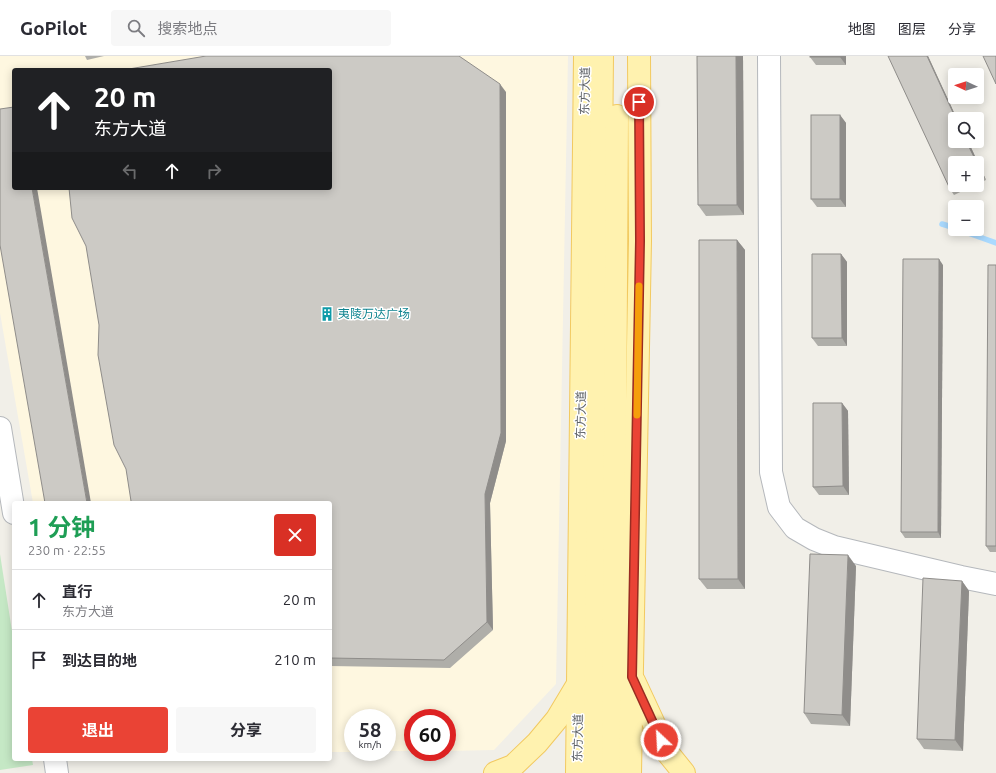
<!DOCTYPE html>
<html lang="zh">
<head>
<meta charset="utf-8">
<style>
  body { margin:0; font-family:Ubuntu,"Noto Sans SC",sans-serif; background:#f7f7f7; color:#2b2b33; height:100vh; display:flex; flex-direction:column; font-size:15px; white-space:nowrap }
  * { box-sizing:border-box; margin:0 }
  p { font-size:13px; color:#7c7c81 }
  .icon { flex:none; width:22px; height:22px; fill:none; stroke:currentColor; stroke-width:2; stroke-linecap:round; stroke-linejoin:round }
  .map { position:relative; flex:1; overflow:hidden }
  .sheet { position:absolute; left:12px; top:445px; width:320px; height:260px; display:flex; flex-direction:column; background:#fff; border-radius:4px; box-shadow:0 2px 10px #0003 }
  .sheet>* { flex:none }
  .top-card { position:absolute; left:12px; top:12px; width:320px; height:122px; border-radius:4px; box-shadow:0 2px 10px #0003; background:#202124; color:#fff; overflow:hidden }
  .needle { width:26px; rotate:273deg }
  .controls { position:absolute; left:948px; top:12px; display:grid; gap:8px }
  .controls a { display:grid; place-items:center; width:36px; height:36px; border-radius:4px; background:#fff; box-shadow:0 2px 10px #0003; font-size:20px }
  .speed { position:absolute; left:344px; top:653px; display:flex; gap:8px; font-size:20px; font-weight:700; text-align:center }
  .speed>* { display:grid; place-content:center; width:52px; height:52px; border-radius:50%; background:#fff; box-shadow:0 2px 10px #0003; line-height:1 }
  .speed small { font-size:10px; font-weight:400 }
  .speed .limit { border:6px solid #d22; background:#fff; color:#111 }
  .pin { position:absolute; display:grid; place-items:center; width:34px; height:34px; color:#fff; margin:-17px; border:2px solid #fff; border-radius:50%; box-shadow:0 1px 4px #0007 }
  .me { position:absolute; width:44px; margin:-22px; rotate:335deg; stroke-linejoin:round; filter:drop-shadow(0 0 3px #0008) }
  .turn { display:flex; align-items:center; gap:14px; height:84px; padding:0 16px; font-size:18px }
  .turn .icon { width:52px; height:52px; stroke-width:2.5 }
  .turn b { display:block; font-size:28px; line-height:34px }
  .lanes { display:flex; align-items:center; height:38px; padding:0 16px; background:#0003; justify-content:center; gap:20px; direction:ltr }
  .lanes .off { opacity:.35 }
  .round { display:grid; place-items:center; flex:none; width:42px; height:42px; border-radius:4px; background:#f7f7f7 }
  .overview { display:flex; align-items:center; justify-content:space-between; height:68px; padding:0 16px }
  h1 { font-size:24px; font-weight:700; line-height:30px; color:#1e9e55 }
  .primary-button { display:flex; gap:8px; margin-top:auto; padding:8px 16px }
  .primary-button a { flex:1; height:46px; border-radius:4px; background:#ea4335; color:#fff; font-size:16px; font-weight:700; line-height:46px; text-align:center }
  .primary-button a+a { background:#f7f7f7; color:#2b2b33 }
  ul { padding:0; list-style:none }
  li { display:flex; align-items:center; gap:12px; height:60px; padding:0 16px; border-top:1px solid #e1e1e2 }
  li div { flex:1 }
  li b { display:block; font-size:15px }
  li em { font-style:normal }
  header { display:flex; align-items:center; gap:24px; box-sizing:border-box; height:56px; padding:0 20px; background:#fff; border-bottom:1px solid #e1e1e2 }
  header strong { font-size:19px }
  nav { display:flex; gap:22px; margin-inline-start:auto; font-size:14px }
  .search { width:280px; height:36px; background:#f7f7f7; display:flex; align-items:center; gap:10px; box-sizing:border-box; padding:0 14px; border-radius:4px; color:#7c7c81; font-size:15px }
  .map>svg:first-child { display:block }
  .commercial { fill:#fef7e0; fill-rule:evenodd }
  .green { fill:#c5e8c5 }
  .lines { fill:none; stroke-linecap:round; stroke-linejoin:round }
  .stream { stroke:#aadaff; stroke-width:5.5 }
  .minor-casing { stroke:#b5b8bc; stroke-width:24 }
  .major-casing { stroke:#f2c960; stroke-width:24 }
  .minor { stroke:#fff; stroke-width:22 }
  .major { stroke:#fff2af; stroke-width:22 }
  .wall { fill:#afaea9 }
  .shaded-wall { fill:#8f8d8a }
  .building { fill:#cccac5; stroke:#8f8d8a }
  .route-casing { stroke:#982c22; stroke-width:10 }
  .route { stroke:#ea4335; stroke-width:7 }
  .slow { stroke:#f59e0b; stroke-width:7 }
  .labels { text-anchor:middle; stroke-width:3; stroke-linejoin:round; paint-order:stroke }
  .street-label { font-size:12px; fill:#5f6368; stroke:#fff }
  .culture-label { font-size:12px; fill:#0d838f; stroke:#fff; text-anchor:start }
</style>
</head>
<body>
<header>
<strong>GoPilot</strong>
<div class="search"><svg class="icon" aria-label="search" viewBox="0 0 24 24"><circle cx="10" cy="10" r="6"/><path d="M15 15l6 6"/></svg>搜索地点</div>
<nav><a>地图</a><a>图层</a><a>分享</a></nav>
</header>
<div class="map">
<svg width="996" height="717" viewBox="0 0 996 717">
  <rect width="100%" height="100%" fill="#f1efe8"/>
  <path class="commercial" d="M0 0H568L556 628 494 694 447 695V662H413V695H387V662H353V696H330V447H33L0 257ZM14 14H330V132H14Z"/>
  <path class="green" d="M0 498 14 588V703H32L33 709 0 714Z"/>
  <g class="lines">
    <g class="stream">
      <path d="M942 168 955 172"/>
      <path d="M957 173 996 187"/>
    </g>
    <defs>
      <g id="minor">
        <path d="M769 0 771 416 779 451 795 472 814 483 834 491 961 521 996 528"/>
        <path d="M0 372 14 457"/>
        <path d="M55 703 57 717"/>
      </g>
      <g id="major">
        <path d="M634 625 667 696 684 717"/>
        <path d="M495 717 513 710 537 687 557 663 578 628"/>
        <path d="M577 717 585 0"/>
        <path d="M595 717 602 0"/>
        <path d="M613 717 617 60"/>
        <path d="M630 717 640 185 639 0"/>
      </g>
    </defs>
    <use href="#minor" class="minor-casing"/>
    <use href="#major" class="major-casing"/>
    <use href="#minor" class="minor"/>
    <use href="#major" class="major"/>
  </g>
  <g class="wall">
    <path d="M85 0H104L87 4Z"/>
    <path d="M697 0H743L744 159 706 160 698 149Z"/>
    <path d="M846 0V9H816L810 1Z"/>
    <path d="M889 0H928L957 63 955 85H968L986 124 977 128V107L955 129H975L954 139 950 133Z"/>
    <path d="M506 36V385L490 447 493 574 450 612 330 610V447Z"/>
    <path d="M840 59 846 67V151H817L811 143Z"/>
    <path d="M737 184 745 194V533H707L699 523Z"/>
    <path d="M841 198 847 206V290H818L812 282Z"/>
    <path d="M943 209 941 482H905L901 476Z"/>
    <path d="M996 209V496H990L986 490Z"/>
    <path d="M842 347 848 355 849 439H819L813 431Z"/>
    <path d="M856 510 850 670 811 668 804 657Z"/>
    <path d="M962 525 969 535 963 695 924 693 917 683Z"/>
  </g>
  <g class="shaded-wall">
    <path d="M736 0H743L744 159 737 149Z"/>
    <path d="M840 0H846V9L840 1Z"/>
    <path d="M927 0H928L957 63H956Z"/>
    <path d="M500 28 506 36V385L490 447 493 574 487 566 485 438Z"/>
    <path d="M840 59 846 67V151L840 143Z"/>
    <path d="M966 85H968L986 124 982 118Z"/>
    <path d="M32 132H37L91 447H87Z"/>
    <path d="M737 184 745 194V533L738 523Z"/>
    <path d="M841 198 847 206V290L842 282Z"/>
    <path d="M939 203 943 209 941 482 938 476Z"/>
    <path d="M842 347 848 355 849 439 843 430Z"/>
    <path d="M848 499 856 510 850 670 842 659Z"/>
    <path d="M962 525 969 535 963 695 955 684Z"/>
  </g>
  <g class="building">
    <path d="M206 0H459L500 28 501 377 485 438 487 566 444 604 330 602V447H133L131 445 126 413 114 389 98 299 99 269 86 190 72 162 69 132H330V14H123Z"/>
    <path d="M697 0H736L737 149H698Z"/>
    <rect x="810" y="0" width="30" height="1"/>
    <path d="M888 0H927L956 63H955V85H966L977 107H955V129H959L950 133Z"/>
    <path d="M983 0H996V28Z"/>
    <path d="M14 51V132H32L87 447H45L0 189V53Z"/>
    <rect x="811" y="59" width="29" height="84"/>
    <path d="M977 108 982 118 977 121Z"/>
    <path d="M699 184H737L738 523H699Z"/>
    <path d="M812 198H841L842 282H812Z"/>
    <path d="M903 203H939L938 476H901Z"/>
    <path d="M988 209H996V490H986Z"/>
    <path d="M813 347H842L843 430 813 431Z"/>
    <path d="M810 498 848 499 842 659 804 657Z"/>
    <path d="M923 522 962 525 955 684 917 683Z"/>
  </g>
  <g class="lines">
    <defs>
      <path id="route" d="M639 46 640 185 632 621 661 684"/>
    </defs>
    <use href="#route" class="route-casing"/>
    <use href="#route" class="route"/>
    <path class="slow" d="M637 359 639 230"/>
  </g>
  <defs>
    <symbol id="building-bare" viewBox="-9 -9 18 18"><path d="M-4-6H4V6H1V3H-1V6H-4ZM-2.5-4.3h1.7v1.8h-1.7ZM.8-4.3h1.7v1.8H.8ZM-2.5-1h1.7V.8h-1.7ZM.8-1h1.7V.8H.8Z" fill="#0f9aa8" stroke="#fff" stroke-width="2.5" paint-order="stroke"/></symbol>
  </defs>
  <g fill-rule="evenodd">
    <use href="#building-bare" x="317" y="248" width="20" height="20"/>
  </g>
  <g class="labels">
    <g class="street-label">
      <text transform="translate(585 35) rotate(-89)" y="4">东方大道</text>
      <text transform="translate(581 359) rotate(-89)" y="4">东方大道</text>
      <text transform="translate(578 682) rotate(-89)" y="4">东方大道</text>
    </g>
    <g class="culture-label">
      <text x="338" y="262">夷陵万达广场</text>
    </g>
  </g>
</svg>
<div class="controls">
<a><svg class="needle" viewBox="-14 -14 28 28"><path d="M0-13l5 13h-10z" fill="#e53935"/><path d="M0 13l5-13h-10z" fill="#7c7c81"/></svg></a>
<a><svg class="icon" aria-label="search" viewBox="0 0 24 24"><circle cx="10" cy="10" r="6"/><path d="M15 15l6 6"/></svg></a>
<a>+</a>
<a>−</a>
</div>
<div class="speed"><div>58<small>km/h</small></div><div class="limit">60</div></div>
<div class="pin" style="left:639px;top:46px;background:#d93025"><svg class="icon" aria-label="arrive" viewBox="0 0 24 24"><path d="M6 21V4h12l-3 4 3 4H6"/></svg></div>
<svg class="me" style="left:661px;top:684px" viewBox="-20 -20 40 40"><circle r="17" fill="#ea4335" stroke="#fff" stroke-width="3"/><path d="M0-11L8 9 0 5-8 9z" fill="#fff"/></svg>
<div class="top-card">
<div class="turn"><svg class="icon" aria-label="ahead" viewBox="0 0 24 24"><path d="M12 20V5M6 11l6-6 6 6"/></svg><div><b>20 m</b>东方大道</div></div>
<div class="lanes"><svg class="icon off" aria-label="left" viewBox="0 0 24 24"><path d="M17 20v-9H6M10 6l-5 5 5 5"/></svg><svg class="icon" aria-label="ahead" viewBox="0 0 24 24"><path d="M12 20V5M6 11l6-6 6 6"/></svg><svg class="icon off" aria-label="right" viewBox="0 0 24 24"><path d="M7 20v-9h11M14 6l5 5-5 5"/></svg></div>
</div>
<section class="sheet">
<div class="overview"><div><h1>1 分钟</h1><p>230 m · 22:55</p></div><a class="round" style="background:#d93025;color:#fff"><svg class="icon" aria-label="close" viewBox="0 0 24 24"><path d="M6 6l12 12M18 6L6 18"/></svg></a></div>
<ul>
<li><svg class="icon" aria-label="ahead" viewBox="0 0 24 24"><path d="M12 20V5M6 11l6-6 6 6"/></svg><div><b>直行</b><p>东方大道</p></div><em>20 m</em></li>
<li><svg class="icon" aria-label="arrive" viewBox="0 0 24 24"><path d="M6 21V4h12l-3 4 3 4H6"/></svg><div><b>到达目的地</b></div><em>210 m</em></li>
</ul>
<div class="primary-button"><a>退出</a><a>分享</a></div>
</section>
</div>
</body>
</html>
